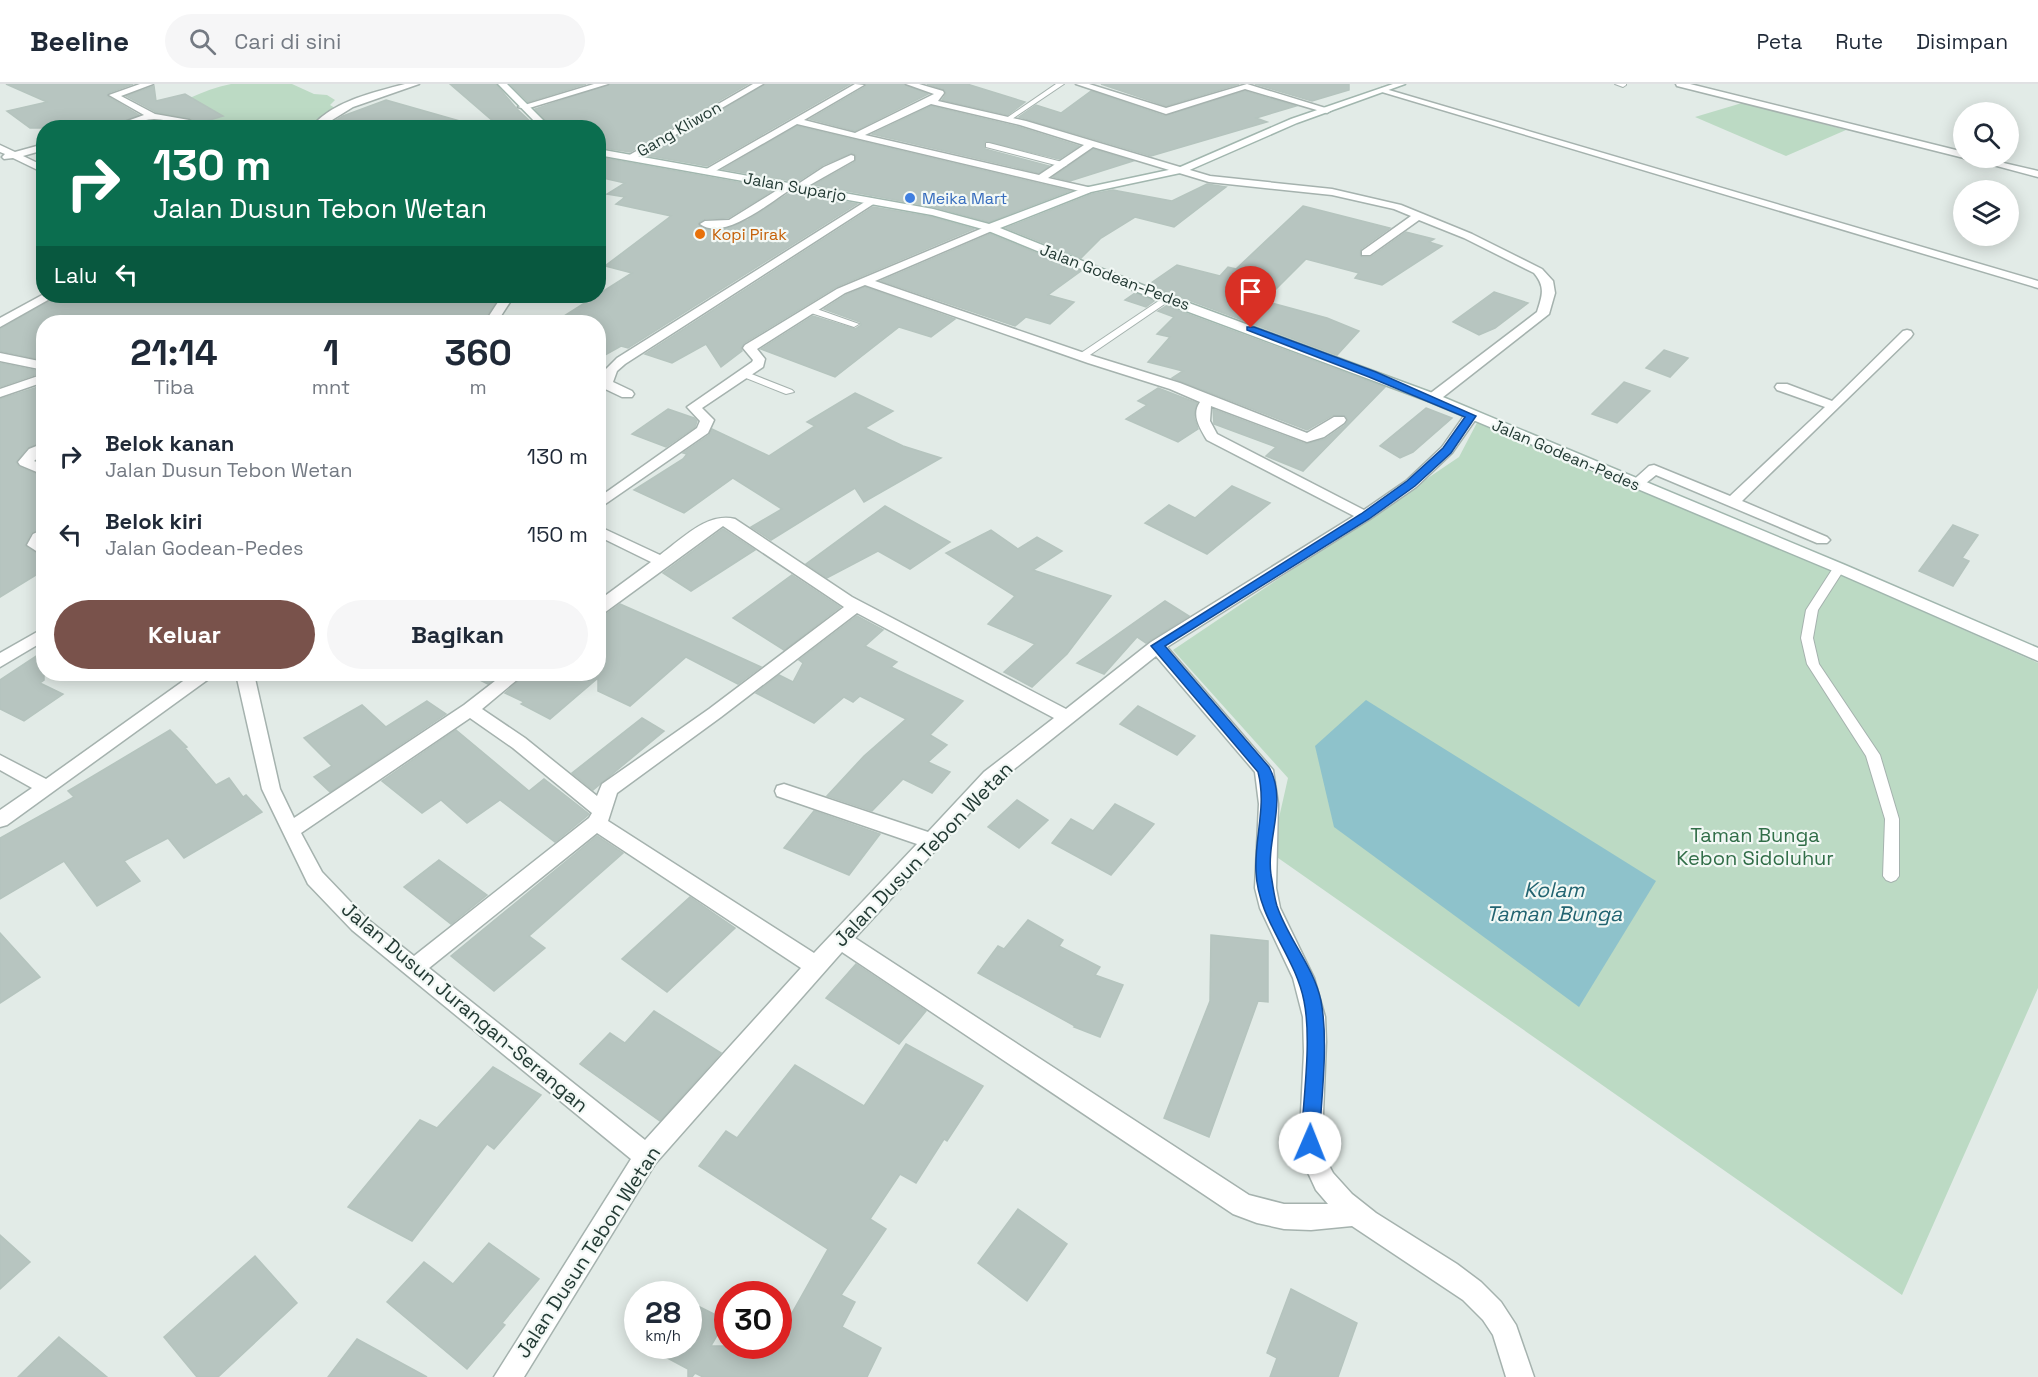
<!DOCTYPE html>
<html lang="id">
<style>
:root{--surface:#fff;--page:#f6f6f7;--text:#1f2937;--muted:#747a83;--line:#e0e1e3;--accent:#79524b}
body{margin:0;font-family:"Space Grotesk",sans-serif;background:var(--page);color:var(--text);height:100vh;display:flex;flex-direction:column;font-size:22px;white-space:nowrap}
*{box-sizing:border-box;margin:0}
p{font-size:20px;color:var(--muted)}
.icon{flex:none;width:33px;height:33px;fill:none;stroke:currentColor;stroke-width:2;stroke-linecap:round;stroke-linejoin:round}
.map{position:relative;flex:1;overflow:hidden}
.panel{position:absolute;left:36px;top:231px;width:570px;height:366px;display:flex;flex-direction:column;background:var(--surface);border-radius:24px;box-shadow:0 3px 15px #0003}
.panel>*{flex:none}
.banner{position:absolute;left:36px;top:36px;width:570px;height:183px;border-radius:24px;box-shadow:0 3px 15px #0003;background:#0b6e4f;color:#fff;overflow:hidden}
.buttons{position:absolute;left:1953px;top:18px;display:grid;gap:12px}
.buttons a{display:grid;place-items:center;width:66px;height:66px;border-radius:50%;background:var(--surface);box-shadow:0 3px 15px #0003;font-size:30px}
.speed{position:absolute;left:624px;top:1197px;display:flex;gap:12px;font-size:30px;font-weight:700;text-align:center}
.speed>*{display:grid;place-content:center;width:78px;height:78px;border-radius:50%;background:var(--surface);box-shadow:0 3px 15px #0003;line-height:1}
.speed small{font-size:15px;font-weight:400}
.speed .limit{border:9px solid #d22;background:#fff;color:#111}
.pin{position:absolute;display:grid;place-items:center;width:51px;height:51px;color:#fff;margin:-62px -26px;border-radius:50% 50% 50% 0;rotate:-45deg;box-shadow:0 0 6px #0007}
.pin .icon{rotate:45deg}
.me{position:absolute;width:66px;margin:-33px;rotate:1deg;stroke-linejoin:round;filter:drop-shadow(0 0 4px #0008)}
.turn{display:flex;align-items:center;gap:21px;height:126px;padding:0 18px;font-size:27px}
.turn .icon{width:78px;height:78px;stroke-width:2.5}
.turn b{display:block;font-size:42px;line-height:51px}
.then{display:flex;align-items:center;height:57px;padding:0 18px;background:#0003;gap:12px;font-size:22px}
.eta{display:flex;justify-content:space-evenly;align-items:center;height:102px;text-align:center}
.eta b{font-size:36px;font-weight:800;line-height:42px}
.button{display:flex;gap:12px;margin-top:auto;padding:12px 18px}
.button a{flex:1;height:69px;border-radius:36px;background:var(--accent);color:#fff;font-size:24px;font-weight:800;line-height:69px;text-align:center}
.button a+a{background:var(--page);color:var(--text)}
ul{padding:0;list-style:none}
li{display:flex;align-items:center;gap:18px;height:78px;padding:0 18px}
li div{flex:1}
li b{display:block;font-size:22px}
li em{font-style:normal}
header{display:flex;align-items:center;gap:36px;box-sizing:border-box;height:84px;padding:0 30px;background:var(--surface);border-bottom:2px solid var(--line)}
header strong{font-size:28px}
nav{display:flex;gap:33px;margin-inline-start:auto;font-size:21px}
.search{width:420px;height:54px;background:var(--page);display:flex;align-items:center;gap:15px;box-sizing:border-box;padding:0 21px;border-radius:33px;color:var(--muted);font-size:22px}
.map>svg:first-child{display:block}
.green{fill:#bcdac4}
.water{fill:#8ec2cb}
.building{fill:#b7c5c0;stroke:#b5c4be;stroke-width:1.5}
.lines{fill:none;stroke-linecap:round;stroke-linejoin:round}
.lane-casing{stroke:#a5b2ae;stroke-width:2}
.street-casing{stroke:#a5b2ae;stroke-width:3}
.secondary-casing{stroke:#a1b6ae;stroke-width:3}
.lane{fill:#fff;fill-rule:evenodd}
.street{fill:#fff;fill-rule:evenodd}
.secondary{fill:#fff;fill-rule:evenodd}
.route{fill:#1a73e8;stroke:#114b97;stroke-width:1.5}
.shop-dot{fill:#3f7fe0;stroke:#f2f8f5;stroke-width:2}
.food-dot{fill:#e8710a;stroke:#f2f8f5;stroke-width:2}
.labels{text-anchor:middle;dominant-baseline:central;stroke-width:4.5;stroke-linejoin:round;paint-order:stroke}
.far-street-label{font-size:16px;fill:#233a34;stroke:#f2f8f5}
.far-shop-label{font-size:16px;fill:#366cbe;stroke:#f2f8f5;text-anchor:start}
.far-food-label{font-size:16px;fill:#c56008;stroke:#f2f8f5;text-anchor:start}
.park-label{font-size:20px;fill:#316e48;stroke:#f2f8f5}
.street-label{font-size:20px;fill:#233a34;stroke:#f2f8f5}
.water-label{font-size:21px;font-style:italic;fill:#226471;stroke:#f2f8f5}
</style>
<header>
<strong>Beeline</strong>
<div class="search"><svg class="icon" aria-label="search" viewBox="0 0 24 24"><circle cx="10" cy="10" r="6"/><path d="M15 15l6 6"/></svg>Cari di sini</div>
<nav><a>Peta</a><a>Rute</a><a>Disimpan</a></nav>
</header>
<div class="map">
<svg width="2038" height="1293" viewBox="0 0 2038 1293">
<rect width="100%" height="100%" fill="#e2ebe7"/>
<g class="green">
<path d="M231,0h61l22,10 13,1 8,5 -5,5 5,3 -3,7 -18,11 2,1h-110l-27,-9h-18l-12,-3c28,-9 53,-26 82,-31z"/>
<path d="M1742,19l104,27 -60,26 -91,-39z"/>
<path d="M1481,331l557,248v325l-136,307 -631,-442 17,-75 -115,-128 286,-193z"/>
</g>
<path class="water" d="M1366,616l290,181 -77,126 -245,-180 -19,-81z"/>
<g class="building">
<path d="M6,0h127l-25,9 -1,3 32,19 -33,13h-76l-23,-17 40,-9z"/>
<path d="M450,0h46l20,24 21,20h-36z"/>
<path d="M510,0h76l-58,18z"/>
<path d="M610,0h138l-118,68 -32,-5v-19h-45l-18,-19z"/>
<path d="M765,0h85l-143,82 -62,-11z"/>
<path d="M866,0h38l24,10 -73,37 -45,-12 55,-32z"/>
<path d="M927,0h40l58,18 -17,13 -66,-15 4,-6 -1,-4z"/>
<path d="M1101,0h138l-73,22z"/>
<path d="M1255,0h94v6l-37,11z"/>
<path d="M154,2l2,15 29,-7 38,22 -23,7 -11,-5 -33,-6 -30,-16z"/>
<path d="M1091,7l74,25 80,-25 51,15 -40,12 11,4 -116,34 -132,-39 17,-12 25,8z"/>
<path d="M386,16l74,21 -1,7h-131l-1,-2 16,-10z"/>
<path d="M931,22l88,21 60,19 -20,13 -75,-18 1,8 64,17 -10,7 -167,-39z"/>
<path d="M154,37l12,2 19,5h-59z"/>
<path d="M797,42l273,65 -81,31 -55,-15 -120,-22 41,-23 1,-7 -4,-2 -29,12 -26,17 -74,-13z"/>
<path d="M1093,65l40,12 -63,20 -17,-4z"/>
<path d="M598,73l177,32 -47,29 -23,1 -7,4 12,7h12l26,-10 43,-28 66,12 -229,144 -7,-2 -23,13v-37h-19l-18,-4 71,-45 -27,-7 66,-50 -55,-12 9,-7 -18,-3 18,-11 -27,-6z"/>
<path d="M1207,100l19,3 -52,40 -39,-10 -34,21 -20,20 -75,-30 86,-34 21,-4 59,11z"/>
<path d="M1303,122l87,22 -29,21 -1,6 2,2h9l35,-25 28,7 -5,3 13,4 -60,39 -27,-7 4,-5 -53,-14 -42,42 63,17 32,13 -22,24 -189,-70 29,-20 43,11 8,-9 8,2z"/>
<path d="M873,123l59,10 42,12 -138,58 -92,56 -3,5 1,3 -21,16 -15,-23 -34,19 -27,-9z"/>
<path d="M990,150l91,37 -33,24 26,7 -24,22 -24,-7 -11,9 -134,-45z"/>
<path d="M865,203l90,32 -24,18 -32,-10 -64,50 -74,-28 52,-33 42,13 6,-4 -1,-3 -36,-13 22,-14z"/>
<path d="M1494,208l34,11 -33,25 -16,7 -26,-13z"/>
<path d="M1135,209l19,8 -8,6 -21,-7z"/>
<path d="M57,212h29l20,4 9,-4h8l23,5 10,-5h9l26,5 10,-5h124l47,6 1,-6h127l-17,26h-439v38l-44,-9v-22z"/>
<path d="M1166,222l219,81 -82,84 -37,-15 10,-9 -62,-23 -1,-15 93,35 19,-5 20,-14 3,-4 -2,-5 -13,-1 -26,15 -135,-52 11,-7 -35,-9 22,-25 -13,-3 17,-17 -16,-6z"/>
<path d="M1664,266l24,8 -18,19 -24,-9z"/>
<path d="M0,279l43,9 -43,15z"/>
<path d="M1624,298l26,9 -33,32 -25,-9z"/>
<path d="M44,301v56l-17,7 -11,14 3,5 25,10v50l-13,6 -6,13 19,12v12l-44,27v-198z"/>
<path d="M1158,304l39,15 -3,14 4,12 -20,13 -52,-23 21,-14 -9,-4z"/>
<path d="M855,309l38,18 -28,17 38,18 38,12 -77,44 -9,-14 -84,52 -20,-13 31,-18 -49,-31 -49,35 -50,-23 49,-31 4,-5 -4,-1 26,-18 3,-6 57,27 46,-30 -8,-4z"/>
<path d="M1426,324l26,10 -39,34 -13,6 -20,-12z"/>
<path d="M668,325l26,9 3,3 -2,6 -29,20 -34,-13z"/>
<path d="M1232,402l38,17 -63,51 -62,-31 24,-18 26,13z"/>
<path d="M885,422l65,36 -40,27 -32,-18 -51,27 -21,-14z"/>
<path d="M1953,441l25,10 -16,23 7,3 -16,25 -34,-15z"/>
<path d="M723,445l32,21 -64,41 -28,-18z"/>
<path d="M991,446l27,19 19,-12 25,14 -29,19 78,26 -44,58 -35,33 -28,-15 31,-28 -47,-20 27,-28 -69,-43z"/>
<path d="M792,491l48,32 -56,43 -51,-32z"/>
<path d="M1165,517l24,15 -43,27 -9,-6 -33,37 -27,-11z"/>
<path d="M620,520l84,37 57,26 -23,17 -52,-27 -56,49 -32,-15v-13l-48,41 -29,-15 3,-2 -19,-9 21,-19h72v-58l7,-1z"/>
<path d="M857,532l26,14 -18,16 32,16 -6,5 72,34 -33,34 17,10 -19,17 22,10 -18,21 -29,-14 -31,32 -45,-15 37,-40 42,-37 -46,-23 -7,6 -9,-5 -30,26 -58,-30 23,-18 14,7 10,-19 -4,-3z"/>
<path d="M44,567v29l-4,3 23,11 -39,27 -24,-12v-29z"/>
<path d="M468,590h33l-13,10z"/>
<path d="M427,617l19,13 -116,78 -16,-15 18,-11 -28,-28 58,-33 24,22z"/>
<path d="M1138,622l57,30 -18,19 -57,-31z"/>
<path d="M642,634l22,13 -71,59 -21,-17z"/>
<path d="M170,646l17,17 -2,1 31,37 13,-7 14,19 3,-2 16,17 -78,46 -16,-20 -44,23 16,20 -43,25 -33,-45 -64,38v-61l74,-41 -6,-6z"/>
<path d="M456,646l73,61 15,-12 45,35 -2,2 -32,26 -55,-42 -33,23 -26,-23 -19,13 -40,-32z"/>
<path d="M1017,716l31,20 -29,28 -31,-21z"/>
<path d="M1115,720l39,20 -43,51 -59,-32 19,-24 22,12z"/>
<path d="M814,727l66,23 -31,41 -65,-27z"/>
<path d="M597,752l26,17 -94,83 16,12 -51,43 -43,-35z"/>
<path d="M439,776l48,35 -36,29 -47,-37z"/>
<path d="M690,813l45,31 -68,64 -45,-33z"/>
<path d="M1028,836l35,20 -4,6 41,21 -5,8 28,10 -23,52 -26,-10 1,-1 -97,-53 20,-27 6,3z"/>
<path d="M0,849l40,44 -40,26z"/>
<path d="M1211,851l57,6v61l-10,-1 -49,136 -45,-19 46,-117z"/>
<path d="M856,880l70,47 -27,33 -73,-46z"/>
<path d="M654,927l67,42 -61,68 -80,-57 30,-31 15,10z"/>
<path d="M906,960l77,42 -36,55 -3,-2 -28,44 -16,-9 -30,45 16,10 -45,66 14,7 -13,25 39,21 -14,29h-164l-8,-4 -3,4h-4v-8l-43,-23h43v-45l38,19 -15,26h67v-8l50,-89 -129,-83 27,-35 11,7 58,-73 69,41z"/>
<path d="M493,983l48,28 -47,54 -7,-5 -75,97 -64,-34 72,-87 17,8z"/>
<path d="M1018,1125l49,35 -40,57 -49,-38z"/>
<path d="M0,1151l30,27 -30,27z"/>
<path d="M489,1159l50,36 -37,44 3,2 -38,44 -80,-67 37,-40 29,22z"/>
<path d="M255,1172l42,47 -79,74h-21l-33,-40z"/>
<path d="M1291,1205l66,34 -19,54h-68l7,-19 -10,-5z"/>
<path d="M59,1253l48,40h-89z"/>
<path d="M357,1255l70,38h-99z"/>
</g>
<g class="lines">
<g class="lane-casing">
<g id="lane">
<path d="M1056,0h8l-55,37h-4v-2z"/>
<path d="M1615,0h11v1l-3,2z"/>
<path d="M989,59l77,20 1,2 -4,2 -77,-20v-4z"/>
<path d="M1166,212l4,3 -1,2 -85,58h-6v-4z"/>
<path d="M808,224h6l45,16 -5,3 -46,-15z"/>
<path d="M744,287l48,19 2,2 -8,2 -45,-18v-4z"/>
<path d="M1839,480l6,4 -27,42 -5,28 6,26 61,91 19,64v57l-3,4 -5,2 -5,-2 -3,-4 2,-57 -19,-63 -59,-92 -6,-26 5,-28 29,-45z"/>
</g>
</g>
<g class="street-casing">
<g id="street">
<path d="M140,0h13l-32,12 34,18 34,6 15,8c-17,0 -33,-9 -50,-9 -14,0 -29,9 -46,9l36,-13 -35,-20z"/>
<path d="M405,0h14l-66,23 -29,18 2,3h-11l-2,-3c22,-24 61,-33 92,-41z"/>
<path d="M594,0h14l-82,25 -8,-2z"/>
<path d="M753,0h10l-129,75 -8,-2z"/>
<path d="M855,0l9,1 -60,35 51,13 79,-39 -28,-10h13l24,7 1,2 -6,8 88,20 184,55 122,13 69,16 71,29 70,35 11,12 2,12 -6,21 -111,87h-10l-2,-3 2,-3 109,-83c5,-16 9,-25 -3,-39l-70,-35 -45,-18 -49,35h-8v-4l49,-35 -17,-7 -62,-14 -123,-13 -116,-35 -45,31 44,10 1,2 -5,3 -291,-69 -85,49 -9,-2zM931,20l89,21 64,20 -45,30 -174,-40z"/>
<path d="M1076,0h13l77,24 81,-24 85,26 -5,3 -82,-24 -79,25z"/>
<path d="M1676,0h14l274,68v6h2h-2l-287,-72z"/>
<path d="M1382,4l656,193v7l-656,-196z"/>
<path d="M44,60v6l-21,6 21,10v7l-31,-15 -9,1 -2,-2 3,-3 -5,-2v-7l15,7z"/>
<path d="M851,71l3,1v4l-53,30 -9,-2 32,-21z"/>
<path d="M1967,74h15l56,13v6z"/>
<path d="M787,100l5,3 -1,2c-20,13 -68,53 -91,35l5,-3 24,-1z"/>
<path d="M871,114l5,3 -1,2 -250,161 -8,7 -4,11 19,9 2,3 -2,3h-10l-21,-10 -2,-3 6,-14 12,-12z"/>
<path d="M990,141l4,1v4l-119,51 221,76 84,26 127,50 27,-16h10l2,3 -2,3 -20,14 -17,5 -96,-36 -1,15 7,13 147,76 42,-29 36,-34 24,-34h10l2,3 -26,37 -36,34 -46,32 -203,128 106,123 5,34 -2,84 4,20 34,70 11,39 1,25 -4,95 1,17 10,19 19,21 24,19 81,51 24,18 20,20 15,23 18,52h-28l-13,-42 -10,-15 -20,-20 -111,-74 -41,4 -27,-1 -27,-6 -24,-9 -391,-262 -187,212 -131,213h-30l137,-218 -279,-229 -44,-46 -46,-95 -26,-115h18l26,115 14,29 170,-113 40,-31h20l-42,35 43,29 72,58 5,-12 107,-75 135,-102 -121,-81 -119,87 -6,1v-13l53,-39 -53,-26v-10l62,29c22,-16 47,-43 75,-36l117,78 214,112 85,-67 203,-126 -147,-76c-7,-12 -16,-25 -7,-38l-30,-13 -82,-26 -223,-78 -20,8 -88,56 8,10 -2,8 -61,41 12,12 -6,13 -110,76v-11l99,-70 3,-7 -13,-14 65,-45 1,-2 -10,-12 2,-3 92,-56zM857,529l197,105 -70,54 -56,60 -144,-48 -7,2 -2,5 2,5 140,48 -103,109 -206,-132 9,-28 104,-76zM1156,572l99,116 4,32 -4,84 5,20 33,70 10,39 1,35 -5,101 17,37 12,14h-44l-35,-9 -394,-257 143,-156zM470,634l43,30 79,65 -3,5 -175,138 -48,-38 -44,-46 -21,-39zM597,749l204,135 -156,172 -216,-172z"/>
<path d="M44,210l11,2 -55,31v-9z"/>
<path d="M502,212h12l-17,26h-12z"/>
<path d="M1907,246l4,1 2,3 -2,3 -169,164 85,36 3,3 -3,3h-10l-161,-68 -15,12 -5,1 -7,-4 20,-18 5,-1 76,31 95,-89 -48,-17 -2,-3 2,-3h10l45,17 71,-70z"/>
<path d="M0,269l44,9v8l-44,-9z"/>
<path d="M44,290v8l-44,15v-8z"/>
<path d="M44,359v10l-10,8 10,4v10l-24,-10 -2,-3 11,-13z"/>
<path d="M44,445v27l-17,-11 6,-11z"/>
<path d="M44,544v13l-44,26v-14z"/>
<path d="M193,590h20l-3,4 -203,147 -7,2v-17l32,-22 -32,-18v-15l46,24z"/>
</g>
</g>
<g class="secondary-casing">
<g id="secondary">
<path d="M498,0h9l44,44h-10z"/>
<path d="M1393,0h12l-108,39 -112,49 -94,20 -91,36 170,68 268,99 407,170 193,83v13l-205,-90 -405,-170 -266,-99 -176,-72 -54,-15 -334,-60v-6l335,60 56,15 95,-36 94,-20 113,-49z"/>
</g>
</g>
<use href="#lane" class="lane"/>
<use href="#street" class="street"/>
<use href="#secondary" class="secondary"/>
</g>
<path class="route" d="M1247,243h7l122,45 100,44 -25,37 -36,33 -46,33 -204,127 104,121c19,34 -3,72 2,108 2,10 3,21 6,31 11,33 37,61 44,95 8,42 0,99 -2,142l-2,6 -7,3 -6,-3 -3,-6c2,-43 11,-102 3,-142 -9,-46 -46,-81 -48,-129 -2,-34 11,-65 2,-100l-107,-126 210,-132 46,-33 36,-33 22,-31 -96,-40 -122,-47z"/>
<circle class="shop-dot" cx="910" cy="114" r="6"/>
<circle class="food-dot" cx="700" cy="150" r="6"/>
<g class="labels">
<g class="far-street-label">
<text transform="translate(679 45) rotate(-30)">Gang Kliwon</text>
<text transform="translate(795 103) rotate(10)">Jalan Suparjo</text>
<text transform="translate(1115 193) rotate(21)">Jalan Godean-Pedes</text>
<text transform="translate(1566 371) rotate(23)">Jalan Godean-Pedes</text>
</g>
<g class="far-shop-label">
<text x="922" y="114">Meika Mart</text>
</g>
<g class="far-food-label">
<text x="712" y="150">Kopi Pirak</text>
</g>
<g class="park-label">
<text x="1755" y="751">Taman Bunga<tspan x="1755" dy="23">Kebon Sidoluhur</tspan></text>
</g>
<g class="street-label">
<text transform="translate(923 770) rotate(-46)">Jalan Dusun Tebon Wetan</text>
<text transform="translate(465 923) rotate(40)">Jalan Dusun Jurangan-Serangan</text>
<text transform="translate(588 1168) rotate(-57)">Jalan Dusun Tebon Wetan</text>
</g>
<g class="water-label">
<text x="1554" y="805">Kolam<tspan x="1554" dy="24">Taman Bunga</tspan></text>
</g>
</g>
</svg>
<div class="buttons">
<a><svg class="icon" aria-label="search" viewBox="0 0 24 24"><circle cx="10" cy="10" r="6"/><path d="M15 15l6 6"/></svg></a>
<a><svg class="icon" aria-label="layers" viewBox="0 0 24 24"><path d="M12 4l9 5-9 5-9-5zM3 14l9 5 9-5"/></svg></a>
</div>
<div class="speed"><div>28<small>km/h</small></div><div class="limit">30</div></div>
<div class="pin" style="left:1251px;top:244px;background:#d93025"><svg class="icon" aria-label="arrive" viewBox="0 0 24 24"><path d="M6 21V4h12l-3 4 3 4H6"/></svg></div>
<svg class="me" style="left:1310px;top:1059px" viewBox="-20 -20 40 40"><circle r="19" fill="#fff"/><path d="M0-13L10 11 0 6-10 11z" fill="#1a73e8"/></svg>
<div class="banner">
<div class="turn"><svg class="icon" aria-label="right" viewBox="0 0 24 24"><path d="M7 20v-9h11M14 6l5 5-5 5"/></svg><div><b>130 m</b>Jalan Dusun Tebon Wetan</div></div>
<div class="then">Lalu<svg class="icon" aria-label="left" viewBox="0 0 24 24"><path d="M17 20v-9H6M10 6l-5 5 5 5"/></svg></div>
</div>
<section class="panel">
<div class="eta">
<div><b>21:14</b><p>Tiba</p></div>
<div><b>1</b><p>mnt</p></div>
<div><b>360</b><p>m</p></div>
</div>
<ul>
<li><svg class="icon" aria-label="right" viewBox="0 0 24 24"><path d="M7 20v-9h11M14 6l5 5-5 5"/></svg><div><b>Belok kanan</b><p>Jalan Dusun Tebon Wetan</p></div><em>130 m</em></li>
<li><svg class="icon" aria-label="left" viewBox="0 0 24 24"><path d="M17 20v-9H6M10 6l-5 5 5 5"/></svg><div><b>Belok kiri</b><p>Jalan Godean-Pedes</p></div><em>150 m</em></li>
</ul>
<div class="button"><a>Keluar</a><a>Bagikan</a></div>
</section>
</div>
